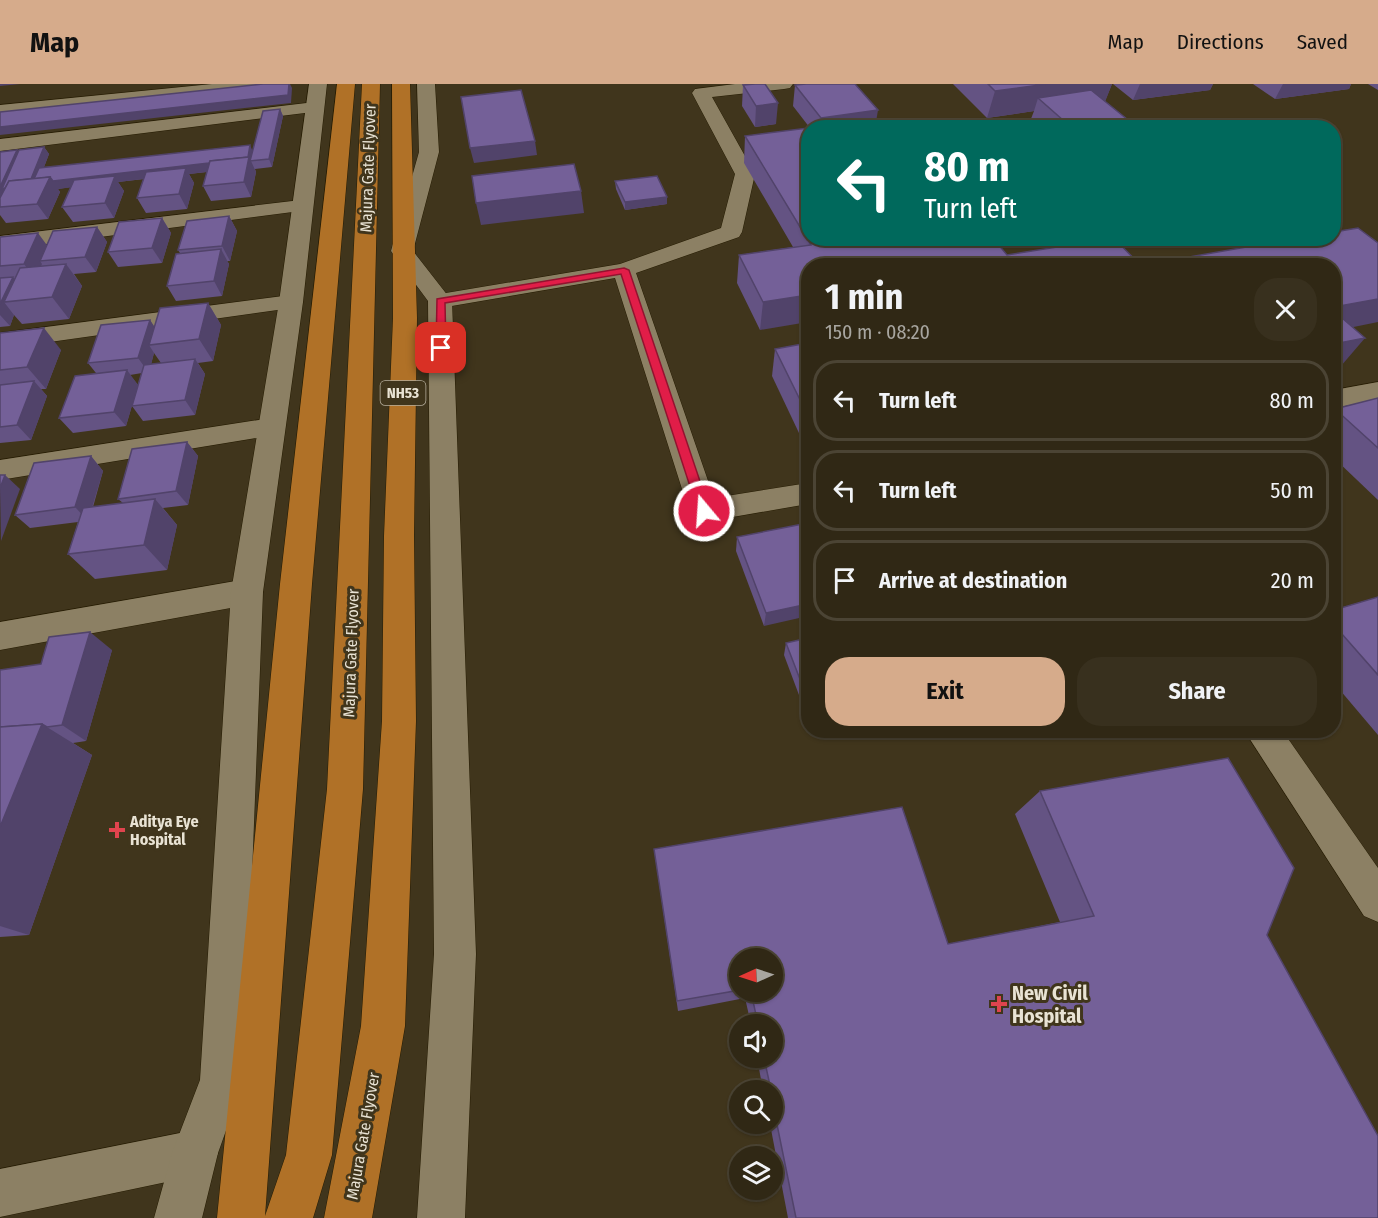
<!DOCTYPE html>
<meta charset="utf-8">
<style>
:root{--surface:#302815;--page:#38301e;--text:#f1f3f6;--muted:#a8a6a0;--line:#4b4434;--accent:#d6ab8b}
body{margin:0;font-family:"Fira Sans Condensed",sans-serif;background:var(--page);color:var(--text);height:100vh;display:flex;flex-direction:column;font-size:22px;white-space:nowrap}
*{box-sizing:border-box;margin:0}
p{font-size:20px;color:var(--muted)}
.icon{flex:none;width:33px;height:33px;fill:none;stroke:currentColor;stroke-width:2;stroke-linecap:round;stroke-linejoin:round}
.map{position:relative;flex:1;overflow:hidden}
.sheet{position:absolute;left:801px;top:174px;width:540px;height:480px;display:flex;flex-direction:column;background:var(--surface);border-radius:24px;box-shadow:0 2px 4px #0004,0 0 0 2px var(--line)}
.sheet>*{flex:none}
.guide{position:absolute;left:801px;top:36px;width:540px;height:126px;border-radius:24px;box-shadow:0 2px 4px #0004,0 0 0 2px var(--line);background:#00695c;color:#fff;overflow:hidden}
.needle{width:39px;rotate:267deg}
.tools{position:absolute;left:729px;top:864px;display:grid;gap:12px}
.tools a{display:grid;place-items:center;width:54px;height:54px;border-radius:50%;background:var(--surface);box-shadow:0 2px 4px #0004,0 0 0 2px var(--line);font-size:30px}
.pin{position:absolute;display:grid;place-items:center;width:51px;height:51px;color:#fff;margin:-26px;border-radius:12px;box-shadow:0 3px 9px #0006}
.me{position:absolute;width:66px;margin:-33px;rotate:342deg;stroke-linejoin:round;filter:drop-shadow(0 0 4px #0008)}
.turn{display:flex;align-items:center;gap:21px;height:126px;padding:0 24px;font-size:27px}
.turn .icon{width:78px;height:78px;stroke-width:2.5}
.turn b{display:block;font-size:42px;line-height:51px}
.round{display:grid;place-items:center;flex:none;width:63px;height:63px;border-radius:24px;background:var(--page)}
.summary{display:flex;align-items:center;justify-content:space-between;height:102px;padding:0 24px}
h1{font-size:36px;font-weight:700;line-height:45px}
.action{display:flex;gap:12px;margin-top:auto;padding:12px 24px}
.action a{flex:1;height:69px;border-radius:24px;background:var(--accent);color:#111;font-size:24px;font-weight:700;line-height:69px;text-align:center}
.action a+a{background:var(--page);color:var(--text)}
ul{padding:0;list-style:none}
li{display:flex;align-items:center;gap:18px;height:81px;margin:0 12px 9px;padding:0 12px;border:3px solid var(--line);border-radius:24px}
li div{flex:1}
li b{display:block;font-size:22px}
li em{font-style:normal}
header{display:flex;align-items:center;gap:36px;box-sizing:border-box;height:84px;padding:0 30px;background:var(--accent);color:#111}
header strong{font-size:28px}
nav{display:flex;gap:33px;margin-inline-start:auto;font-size:21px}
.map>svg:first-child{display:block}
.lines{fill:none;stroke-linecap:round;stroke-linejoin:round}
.street-casing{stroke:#261c03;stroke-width:1}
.secondary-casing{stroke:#261c03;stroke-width:1}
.highway-casing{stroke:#261c03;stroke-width:1}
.street{fill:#8c8064;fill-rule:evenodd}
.secondary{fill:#8c8064;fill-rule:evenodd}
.highway{fill:#b07127;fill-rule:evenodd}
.wall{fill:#645383;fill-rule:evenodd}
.shaded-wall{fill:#51436a}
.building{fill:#746098;stroke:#51436a;stroke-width:1.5}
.route{fill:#e11d48;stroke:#92132f;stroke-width:1.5}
.health-dot{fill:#e0444e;stroke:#40351c;stroke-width:2}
.labels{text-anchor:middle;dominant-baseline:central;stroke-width:6;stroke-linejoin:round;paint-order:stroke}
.shield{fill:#40351c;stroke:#b6af9d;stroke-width:1.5}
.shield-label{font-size:15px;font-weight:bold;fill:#e9e3d4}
.street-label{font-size:16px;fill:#e9e3d4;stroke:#40351c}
.poi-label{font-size:16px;font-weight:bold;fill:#e9e3d4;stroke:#40351c;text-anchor:start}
.near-poi-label{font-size:20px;font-weight:bold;fill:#e9e3d4;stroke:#40351c;text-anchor:start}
</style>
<header>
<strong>Map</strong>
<nav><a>Map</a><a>Directions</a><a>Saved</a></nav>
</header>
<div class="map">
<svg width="1378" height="1134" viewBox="0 0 1378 1134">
<rect width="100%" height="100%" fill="#40351c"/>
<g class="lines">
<g class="street-casing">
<g id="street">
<path d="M212,0h63l-3,4 -6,1 -266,26v-10z"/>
<path d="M735,0h58l-3,4 -6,1 -72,8 43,77 -13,58 -3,5 -103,36 78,225 94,-15v21l-104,18 -10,-3 -5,-8 -74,-233 -175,30 -8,-2 -4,-5 4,-5 8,-2 180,-30 101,-36 14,-54 -43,-81 3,-4z"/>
<path d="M315,18l6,1 3,4 -3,4 -321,40v-12z"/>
<path d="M301,116l7,2 3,4 -3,4 -308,40v-14z"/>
<path d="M291,211l8,2 4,5 -4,5 -299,42v-16z"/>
<path d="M1378,298v18l-44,8v-18z"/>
<path d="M271,334l10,2 3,7 -3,7 -281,46v-20z"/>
<path d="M247,495l11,4 5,9 -5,9 -11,4 -247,45v-28z"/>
<path d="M1244,646h38l96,138v54l-14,-6z"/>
<path d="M195,1046l16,7 7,16 -7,16 -16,7 -195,41v-48z"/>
</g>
</g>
<g class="secondary-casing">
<g id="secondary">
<path d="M309,0h18l-24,218 -40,290 -19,488 -26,73 -16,65h-48l18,-65 28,-73 31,-488 48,-290z"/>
<path d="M417,0h18l4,68 -26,99 39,50 24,653 -11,264h-48l17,-264 -6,-653 -37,-50 28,-99z"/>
</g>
</g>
<g class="highway-casing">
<g id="highway">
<path d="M337,0h18l-43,500 -47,632 21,-61 41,-366 35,-705h18l-17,705 -31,366 -19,63h-96l63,-634z"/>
<path d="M392,0h18l7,234 -3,218 2,185 -11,305 -33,192h-48l37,-192 21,-305 2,-185 9,-218z"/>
</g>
</g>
<use href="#street" class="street"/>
<use href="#secondary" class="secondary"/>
<use href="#highway" class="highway"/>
</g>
<g class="wall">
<path d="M953,0h159l-7,17 28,23 -1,4h-99l-4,-4 5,-13 -47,7z"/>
<path d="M1113,0h100l-3,6 -77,10z"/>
<path d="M1253,0h98l-2,5 -74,10z"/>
<path d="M1368,0h10v6z"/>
<path d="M743,1l33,39 -21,3 -13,-21z"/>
<path d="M795,1l80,43h-65l-17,-22z"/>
<path d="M280,25l3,7 -11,51 -17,2 1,3 -5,25 -40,4 -8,-15 4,-14 -18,2 5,9 -7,26 -41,4 -9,-15 7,-19 -26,3 6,9 -10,27 -41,4 -11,-15 9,-20 -13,2 2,3 -12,27 -42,4 -6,-8v-17l17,-48 1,2 26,-5 5,7 -5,13 209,-15z"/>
<path d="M745,52l63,102 333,28h-333l-48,64 -23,-47 2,-28 54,-8 -49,-84z"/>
<path d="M615,97l52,16v7l-42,6 -9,-21z"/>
<path d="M229,132l8,15 -7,30h-3l2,3 -7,32 -46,5 -9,-15 13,-33 -2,-3z"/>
<path d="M162,134l9,15 -9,30 -44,4 -10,-15z"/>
<path d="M97,143l10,15 -11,30 -22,2 8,12 -13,33 -47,5 -8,-9 -4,11 -10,1v-90l47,8z"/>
<path d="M208,219l13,22 -8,36 -15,2 7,11 -10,41 -52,6 -11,-15 10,-33 -12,2 8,10 -12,41 -53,7 -14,-15 37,-45 -8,-10 62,-43 4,7zM154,269l7,10 -10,1z"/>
<path d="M0,249l61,17 -15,39h-5l6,7 -16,44 -31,3z"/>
<path d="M808,259v109l-36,-76 3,-27z"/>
<path d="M1378,314v102l-44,-42v-48l1,-1z"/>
<path d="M187,358l11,14 -10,49 -25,3 14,17 -10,45 -72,9 -27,-25 10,-32 -48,6 -15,-13 76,-59 12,15 -10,36 30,-4 -5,-4z"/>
<path d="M808,439l-44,103 -28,-75 1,-14z"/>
<path d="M1378,513v138l-44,-52v-73z"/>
<path d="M808,554v81l-24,-64 2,-12z"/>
<path d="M112,566l-26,91 -13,2 19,12 -63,180 -29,2v-267l41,-6z"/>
<path d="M813,646h31l-28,8z"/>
<path d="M1040,707l227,144 111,283h-590l-18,-94h2v-34h-9l-6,-32h15v-34h-21l-6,-26 -67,13 -24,-162 294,95 112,-22 -45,-108zM740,874l32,34h-32z"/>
</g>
<g class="shaded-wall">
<path d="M0,0h20l-20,2z"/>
<path d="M289,0h1l2,4 -1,15 -291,32v-8z"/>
<path d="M1047,0h65l-7,18 -67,-4 -4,13 -47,7 8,-27z"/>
<path d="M1140,0h73l-3,6 -77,10z"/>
<path d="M1283,0h68l-2,5 -74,10z"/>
<path d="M778,19l-2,21 -21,3 1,-21z"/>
<path d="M280,25l3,7 -11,51 -3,-8z"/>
<path d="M878,26l-3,18h-55l1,-10z"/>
<path d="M1133,40l-1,4h-23z"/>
<path d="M535,57l2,14 -63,8 -4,-15z"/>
<path d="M250,61l3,7 -2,9 5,11 -5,25 -7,-15 3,-15 -58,7 5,9 -7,26 -8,-15 6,-20 -67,8 6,9 -10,27 -9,-15 8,-21 -55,7 2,3 -12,27 -11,-15 -37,-7v-10l17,-37 5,8 22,-11 5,7 -11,29 12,-6z"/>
<path d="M581,107l3,22 -103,12 -5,-22z"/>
<path d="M667,113v7l-42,6v-8z"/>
<path d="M229,132l8,15 -7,30 -8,-15z"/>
<path d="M162,134l9,15 -9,30 -10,-15z"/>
<path d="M97,143l10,15 -11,30 -11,-15z"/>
<path d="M38,149l11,15 -9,13 2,3 -7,15 -11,-15z"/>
<path d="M221,165l8,15 -7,32 -8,-15z"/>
<path d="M66,180l16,22 -13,33 -17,-22z"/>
<path d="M13,193l12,15 -21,10 10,13 -4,11 -10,-11v-11z"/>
<path d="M808,211v27l-48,8 3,-28z"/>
<path d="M1378,215v23l-44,9v-24z"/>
<path d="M208,219l13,22 -8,36 -14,-22z"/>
<path d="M150,236l10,15 -11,10 5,8 -5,20 -11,-15z"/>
<path d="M44,244l17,22 -15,39 -19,-22z"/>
<path d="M1365,254l-24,28 -7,1v-23z"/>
<path d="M195,275l10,15 -10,41 -10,-15z"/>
<path d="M127,286l11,15 -12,41 -12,-14z"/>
<path d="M34,297l13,15 -16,44 -14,-15z"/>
<path d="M187,358l11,14 -10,49 -12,-14z"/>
<path d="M91,372l12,15 -15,50 -13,-14z"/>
<path d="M5,391l15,14 -19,52 -1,-53z"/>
<path d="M155,415l22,26 -10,45 -23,-25z"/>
<path d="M808,520v12l-44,10 2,-13z"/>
<path d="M90,548l22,18 -26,91 -24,-16z"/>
<path d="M42,640l50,31 -63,180 -29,-9v-99z"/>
<path d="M818,646h26l-28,8z"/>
</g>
<g class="building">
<path d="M263,0h26l-1,11 -288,32v-15z"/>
<path d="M755,0h10l13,19 -22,3 -13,-21z"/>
<path d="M806,0h49l23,26 -57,8 -26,-33z"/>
<path d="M988,0h59l-52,7z"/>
<path d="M521,6l14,51 -65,7 -9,-51z"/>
<path d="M1091,6l42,34 -24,4h-37l-34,-30z"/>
<path d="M280,25l-11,50 -19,2 13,-50z"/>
<path d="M832,41l2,3h-21z"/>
<path d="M808,44v110h185l14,17 107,-17 27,28h-333v29l-45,7 -24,-47 72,-10 -66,-109z"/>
<path d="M250,61l-2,12 -38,4 -1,2 -156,18 -3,-4 -16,2 5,-11z"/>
<path d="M44,63l-13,32 -22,2 -4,7 -3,1 17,-39z"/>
<path d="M17,66l-17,37v-35z"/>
<path d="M249,73l-5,25 -41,4 7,-25z"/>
<path d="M574,80l7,27 -105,12 -4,-27z"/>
<path d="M186,84l-7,26 -42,4 9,-26z"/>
<path d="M115,92l-10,27 -43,4 12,-27z"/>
<path d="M657,92l10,21 -42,5 -10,-21z"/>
<path d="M50,93l-13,27 -37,3v-9l9,-17z"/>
<path d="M229,132l-7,30 -44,4 9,-29z"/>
<path d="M162,134l-10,30 -44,4 11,-30z"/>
<path d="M97,143l-12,30 -45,4 13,-30z"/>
<path d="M1358,144l20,15v56l-44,8v-41h-169l-4,-4 136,-24h37v-6z"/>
<path d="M38,149l-14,31 -24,2v-29z"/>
<path d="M221,165l-7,32 -47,5 9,-32z"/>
<path d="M66,180l-14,33 -48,5 16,-34z"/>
<path d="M13,193l-13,27v-26z"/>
<path d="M208,219l-9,36 -50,6 11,-37z"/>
<path d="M1334,227l31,27 -31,6z"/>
<path d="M150,236l-12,38 -50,5 13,-38z"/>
<path d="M44,244l-17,39 -27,3v-37z"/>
<path d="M808,259v73l-33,-67z"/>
<path d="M195,275l-10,41 -53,6 12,-41z"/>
<path d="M127,286l-13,42 -55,6 16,-42z"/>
<path d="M34,297l-17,44 -17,2v-42z"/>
<path d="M1378,314v50l-43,-39z"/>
<path d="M187,358l-11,49 -58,8 14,-50z"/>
<path d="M91,372l-16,51 -60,8 19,-52z"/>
<path d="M0,391h5l-5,13z"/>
<path d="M155,415l-11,46 -76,9 15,-46z"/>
<path d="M808,439v81l-42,9 -29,-76z"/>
<path d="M1378,513v78l-44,-50v-15z"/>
<path d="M90,548l-28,93 -15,2 -5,-3 -42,3v-57l41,-6 8,-27z"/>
<path d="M808,554v62l-22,-57z"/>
<path d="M42,640l-42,103v-100z"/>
<path d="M1228,674l66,110 -27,67 111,201v82h-582l-24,-118v-10h-1l-7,-32h8v-34h-14l-7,-32h21v-34h-32v32l-63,11 -23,-152 248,-42 46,137 146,-28 -54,-125z"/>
</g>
<path class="route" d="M624,184l5,2 81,241 -2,4 -4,1 -6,-5 -77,-237 -176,29 1,45 -5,3 -5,-3 1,-49z"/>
<g class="health-dot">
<path d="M114 737h6v6h6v6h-6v6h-6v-6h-6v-6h6z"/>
<path d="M996 911h6v6h6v6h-6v6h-6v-6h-6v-6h6z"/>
</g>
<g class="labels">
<rect class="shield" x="380.5" y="297" width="45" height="24" rx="4.5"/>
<g class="shield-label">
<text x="403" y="309">NH53</text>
</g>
<g class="street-label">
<text transform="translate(368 84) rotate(-88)">Majura Gate Flyover</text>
<text transform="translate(351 569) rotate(-88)">Majura Gate Flyover</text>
<text transform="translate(363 1052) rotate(-80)">Majura Gate Flyover</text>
</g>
<g class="poi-label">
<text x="130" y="737">Aditya Eye<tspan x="130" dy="18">Hospital</tspan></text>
</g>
<g class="near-poi-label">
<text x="1012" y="909">New Civil<tspan x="1012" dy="23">Hospital</tspan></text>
</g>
</g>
</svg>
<div class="tools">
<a><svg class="needle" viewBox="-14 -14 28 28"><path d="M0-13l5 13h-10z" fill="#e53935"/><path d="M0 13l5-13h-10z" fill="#a8a6a0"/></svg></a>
<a><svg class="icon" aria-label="sound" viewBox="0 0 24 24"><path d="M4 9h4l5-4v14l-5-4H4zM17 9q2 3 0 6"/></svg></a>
<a><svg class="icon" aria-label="search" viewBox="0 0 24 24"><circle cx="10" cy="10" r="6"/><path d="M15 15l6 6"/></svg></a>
<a><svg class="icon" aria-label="layers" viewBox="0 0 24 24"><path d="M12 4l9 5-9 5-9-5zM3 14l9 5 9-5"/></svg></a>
</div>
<div class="pin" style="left:441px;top:264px;background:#d93025"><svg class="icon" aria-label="arrive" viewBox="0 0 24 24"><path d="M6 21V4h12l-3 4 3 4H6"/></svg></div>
<svg class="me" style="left:704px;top:427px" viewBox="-20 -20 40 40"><circle r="17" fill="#e11d48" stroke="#fff" stroke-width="3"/><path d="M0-11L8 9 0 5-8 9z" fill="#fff"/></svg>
<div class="guide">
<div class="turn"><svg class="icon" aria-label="left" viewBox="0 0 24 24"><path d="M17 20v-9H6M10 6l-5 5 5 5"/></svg><div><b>80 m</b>Turn left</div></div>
</div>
<section class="sheet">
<div class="summary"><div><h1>1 min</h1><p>150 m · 08:20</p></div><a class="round"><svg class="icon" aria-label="close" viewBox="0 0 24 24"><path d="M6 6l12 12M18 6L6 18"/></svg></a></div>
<ul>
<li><svg class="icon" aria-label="left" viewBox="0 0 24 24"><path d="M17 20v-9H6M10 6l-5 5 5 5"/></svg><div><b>Turn left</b></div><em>80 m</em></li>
<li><svg class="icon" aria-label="left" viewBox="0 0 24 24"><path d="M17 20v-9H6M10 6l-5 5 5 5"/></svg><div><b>Turn left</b></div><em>50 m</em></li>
<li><svg class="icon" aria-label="arrive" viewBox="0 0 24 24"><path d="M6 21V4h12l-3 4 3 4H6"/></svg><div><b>Arrive at destination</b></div><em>20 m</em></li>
</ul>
<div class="action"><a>Exit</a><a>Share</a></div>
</section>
</div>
